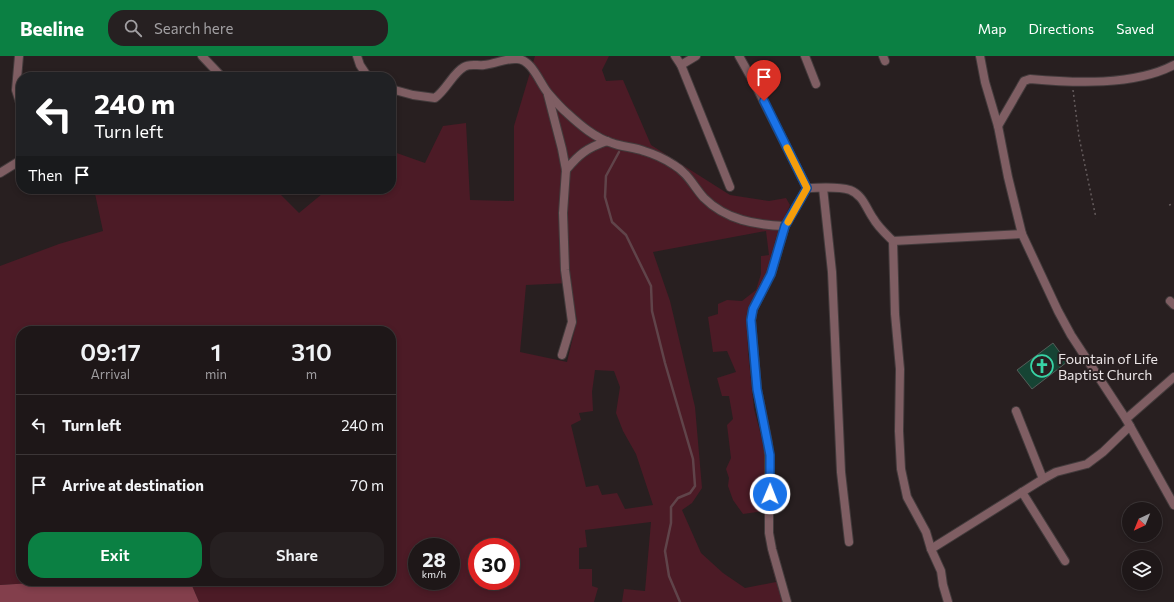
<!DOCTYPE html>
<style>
:root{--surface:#1e1718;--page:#262021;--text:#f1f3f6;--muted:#a19fa2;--line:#3c3637;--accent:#0b8043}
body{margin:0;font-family:Commissioner,sans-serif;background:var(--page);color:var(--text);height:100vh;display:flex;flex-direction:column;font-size:15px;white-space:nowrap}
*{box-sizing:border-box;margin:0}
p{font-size:13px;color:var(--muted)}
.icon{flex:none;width:22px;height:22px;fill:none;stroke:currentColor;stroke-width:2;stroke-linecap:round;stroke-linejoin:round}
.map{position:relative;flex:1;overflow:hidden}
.sheet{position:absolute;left:16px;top:270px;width:380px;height:260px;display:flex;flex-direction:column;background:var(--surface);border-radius:16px;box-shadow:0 2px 6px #0003,0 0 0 1px var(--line)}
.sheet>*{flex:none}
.top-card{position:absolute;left:16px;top:16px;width:380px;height:122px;border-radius:16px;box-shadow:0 2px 6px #0003,0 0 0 1px var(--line);background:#202124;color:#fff;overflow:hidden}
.needle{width:26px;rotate:223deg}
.fabs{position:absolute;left:1122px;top:446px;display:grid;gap:8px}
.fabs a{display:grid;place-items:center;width:40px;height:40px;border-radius:50%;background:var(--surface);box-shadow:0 2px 6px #0003,0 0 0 1px var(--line);font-size:20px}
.speed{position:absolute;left:408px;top:482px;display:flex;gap:8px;font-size:20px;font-weight:700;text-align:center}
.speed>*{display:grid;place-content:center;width:52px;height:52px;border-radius:50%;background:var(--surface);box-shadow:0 2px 6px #0003,0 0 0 1px var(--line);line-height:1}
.speed small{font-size:10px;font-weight:400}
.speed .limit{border:6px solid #d22;background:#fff;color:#111}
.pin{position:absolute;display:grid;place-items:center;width:34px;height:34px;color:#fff;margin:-41px -17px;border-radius:50% 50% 50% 0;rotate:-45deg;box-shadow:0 0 4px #0007}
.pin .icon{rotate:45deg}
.me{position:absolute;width:44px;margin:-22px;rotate:1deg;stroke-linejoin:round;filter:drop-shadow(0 0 3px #0008)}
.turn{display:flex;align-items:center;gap:14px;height:84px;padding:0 12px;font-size:18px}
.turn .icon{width:52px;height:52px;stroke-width:2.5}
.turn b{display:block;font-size:28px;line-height:34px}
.then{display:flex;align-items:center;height:38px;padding:0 12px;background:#0003;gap:8px;font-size:15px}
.eta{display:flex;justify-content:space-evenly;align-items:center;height:68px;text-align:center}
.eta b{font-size:24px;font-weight:600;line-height:28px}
.button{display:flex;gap:8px;margin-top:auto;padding:8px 12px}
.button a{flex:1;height:46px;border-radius:16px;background:var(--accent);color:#fff;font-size:16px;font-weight:600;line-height:46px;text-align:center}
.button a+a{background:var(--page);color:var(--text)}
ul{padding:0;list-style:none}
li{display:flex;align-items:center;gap:12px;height:60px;padding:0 12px;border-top:1px solid var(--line)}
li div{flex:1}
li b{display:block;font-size:15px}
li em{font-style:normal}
header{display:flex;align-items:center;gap:24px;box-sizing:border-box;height:56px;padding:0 20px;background:var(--accent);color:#fff}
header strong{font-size:19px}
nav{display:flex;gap:22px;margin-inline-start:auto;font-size:14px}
.search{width:280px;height:36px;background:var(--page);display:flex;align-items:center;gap:10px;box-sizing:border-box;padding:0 14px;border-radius:16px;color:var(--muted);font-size:15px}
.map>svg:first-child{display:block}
.green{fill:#4c1b26;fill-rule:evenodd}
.forest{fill:#833f4c}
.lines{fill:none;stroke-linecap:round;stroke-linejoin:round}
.stream{stroke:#60444a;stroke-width:2.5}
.building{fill:#164434;stroke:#535d59}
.street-casing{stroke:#433b3c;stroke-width:10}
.path{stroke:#655c5d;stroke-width:1.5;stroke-dasharray:2 3;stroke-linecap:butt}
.street{stroke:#7f5e63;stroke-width:8}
.route-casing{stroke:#114b97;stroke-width:10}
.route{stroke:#1a73e8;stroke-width:7}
.slow{stroke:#f59e0b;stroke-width:7}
.labels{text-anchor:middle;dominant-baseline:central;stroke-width:4;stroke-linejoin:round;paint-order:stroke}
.poi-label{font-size:14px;fill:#eae4e5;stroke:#281f20;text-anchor:start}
</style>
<header>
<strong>Beeline</strong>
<div class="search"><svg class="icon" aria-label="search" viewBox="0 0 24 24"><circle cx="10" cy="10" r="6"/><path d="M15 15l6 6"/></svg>Search here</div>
<nav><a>Map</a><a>Directions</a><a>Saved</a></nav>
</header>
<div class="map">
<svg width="1174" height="546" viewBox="0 0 1174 546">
<rect width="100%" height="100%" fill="#281f20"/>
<path class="green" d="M535,0h74l-7,14 4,11 17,-1 28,65 79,50 39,6 17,-3 4,7 -14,33 -9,36 -14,27 -6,17 1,34 6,57 12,45 1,50 17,98h-162l2,-13 21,2 6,-69 -66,8 2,17 -8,1v21h13v17l6,2 -4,14h-395l-9,-21h201v-250h-370v250h43l-64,4v-319l59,-22 44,-13 -9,-42h181l24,24 29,-24h63v-38l34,12 18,-37 23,-3 4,77 44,1v-75zM766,175l3,24 -8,1v18l-5,16 -14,11 -15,-1 -9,4v10l-10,3 5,35 14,-1 9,21 -19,6 5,18h7l4,23 -6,6 4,33 -5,11 3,9 -1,8 5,14 10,14 21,-3 4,42 8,29 -31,6 -22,-15 -22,-20 -19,-43 10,-7 10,-15 -7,-81 -25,-106 -17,-49zM570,227l7,37 -10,42 -47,-10 6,-67zM595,314l19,1 6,16 -4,26 7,18 13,23 17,51 -28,4 -8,-16 -15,2 -4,-10 -12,2 -15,-62 10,-5 -2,-7 14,-2 -1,-19zM417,491h34v34h-34zM477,491h34v34h-34z"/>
<path class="forest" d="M64,525h126l9,21h-199v-17z"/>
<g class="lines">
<path class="stream" d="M619,96l-13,24 -1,21 7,25 14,13 25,51 1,25 13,52 28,96 2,27 -5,7 -12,5 -7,9v16l-6,28 4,25 11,26"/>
</g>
<path class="building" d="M1053,287l14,19 -35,27 -15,-19z"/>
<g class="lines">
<g class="street-casing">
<g id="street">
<path d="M19,0l-3,34 5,16"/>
<path d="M202,0l20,21"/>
<path d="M357,0l3,9 8,12"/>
<path d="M675,0l6,9 49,122"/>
<path d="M739,0l18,32 50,100"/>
<path d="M805,0l11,28"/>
<path d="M883,0l2,5"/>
<path d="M980,0l5,26 13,44 10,51 14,57 36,77 13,24 55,84 48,86"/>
<path d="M681,9l15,-9"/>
<path d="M391,33l22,6 22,3c12,-9 18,-25 29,-31 6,-4 14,-1 20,-2 11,-1 22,-7 33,-6 15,0 23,25 31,34 6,7 12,14 19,20 13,12 28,25 45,30 10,4 22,4 32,8 10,3 21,8 30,14 14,8 20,22 30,33 22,22 52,27 81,28"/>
<path d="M548,39l14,54 4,21 -3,43 2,57 7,52 -10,33"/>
<path d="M998,70l26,-45 6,-2c44,4 104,7 144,-14"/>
<path d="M566,114c13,-16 21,-22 41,-29"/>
<path d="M0,117l21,-13"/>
<path d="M823,132l9,84 9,200 8,70"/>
<path d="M893,185l2,73 5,55 -1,62 2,38 6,28 19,35 5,17 10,22 2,14 5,17"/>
<path d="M1170,245l4,4"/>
<path d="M1016,355l27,68"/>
<path d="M1126,363l48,-42"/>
<path d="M1022,436l43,69"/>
<path d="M931,493l112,-70 13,-7 31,-8 16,-12 27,-26"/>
<path d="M787,546l-15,-53 -3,-16v-78l-1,-12 -11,-54 -6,-69 2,-11 18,-35 14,-48 22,-38c13,0 30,-2 43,2 13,5 16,18 23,28 5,9 13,16 20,23l129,-7"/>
</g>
</g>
<g class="path">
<path d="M1073,34l6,47 17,81"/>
<path d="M1169,149l5,-1"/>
</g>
<use href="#street" class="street"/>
</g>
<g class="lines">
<g class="route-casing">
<path id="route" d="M764,45l43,87 -22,38 -14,48 -18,35 -2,11 6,69 13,66v39"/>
</g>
<use href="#route" class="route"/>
<path class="slow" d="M787,92l20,40 -19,34"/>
</g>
<defs>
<g id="church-ring" transform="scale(1.15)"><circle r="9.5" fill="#281f20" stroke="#38d4a6" stroke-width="1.5"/><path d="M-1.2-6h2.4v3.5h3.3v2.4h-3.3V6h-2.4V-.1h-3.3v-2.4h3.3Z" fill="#38d4a6"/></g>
</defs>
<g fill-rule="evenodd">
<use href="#church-ring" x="1042" y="310"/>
</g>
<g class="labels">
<g class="poi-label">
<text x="1058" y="302">Fountain of Life<tspan x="1058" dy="16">Baptist Church</tspan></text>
</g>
</g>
</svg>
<div class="fabs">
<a><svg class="needle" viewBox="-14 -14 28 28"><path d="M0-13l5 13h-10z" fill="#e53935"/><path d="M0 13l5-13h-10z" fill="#a19fa2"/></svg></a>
<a><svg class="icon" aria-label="layers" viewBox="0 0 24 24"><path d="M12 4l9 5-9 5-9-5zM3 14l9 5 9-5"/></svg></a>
</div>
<div class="speed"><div>28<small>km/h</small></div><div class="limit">30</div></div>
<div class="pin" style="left:764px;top:45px;background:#d93025"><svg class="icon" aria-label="arrive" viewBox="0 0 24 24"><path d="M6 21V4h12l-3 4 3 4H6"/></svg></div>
<svg class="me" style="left:770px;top:438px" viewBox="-20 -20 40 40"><circle r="17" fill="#1a73e8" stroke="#fff" stroke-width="3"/><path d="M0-11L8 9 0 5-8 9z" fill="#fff"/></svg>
<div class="top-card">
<div class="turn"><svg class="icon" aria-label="left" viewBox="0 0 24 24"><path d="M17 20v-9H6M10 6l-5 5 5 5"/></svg><div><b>240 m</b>Turn left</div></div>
<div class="then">Then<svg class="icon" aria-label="arrive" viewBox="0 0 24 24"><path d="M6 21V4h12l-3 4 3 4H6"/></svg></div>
</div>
<section class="sheet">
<div class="eta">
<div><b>09:17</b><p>Arrival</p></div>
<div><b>1</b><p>min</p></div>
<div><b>310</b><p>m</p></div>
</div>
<ul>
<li><svg class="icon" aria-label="left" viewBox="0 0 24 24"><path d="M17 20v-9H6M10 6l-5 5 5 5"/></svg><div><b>Turn left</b></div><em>240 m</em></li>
<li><svg class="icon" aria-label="arrive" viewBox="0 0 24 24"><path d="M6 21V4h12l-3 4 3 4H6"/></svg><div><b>Arrive at destination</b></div><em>70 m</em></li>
</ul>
<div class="button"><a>Exit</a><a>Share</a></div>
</section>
</div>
